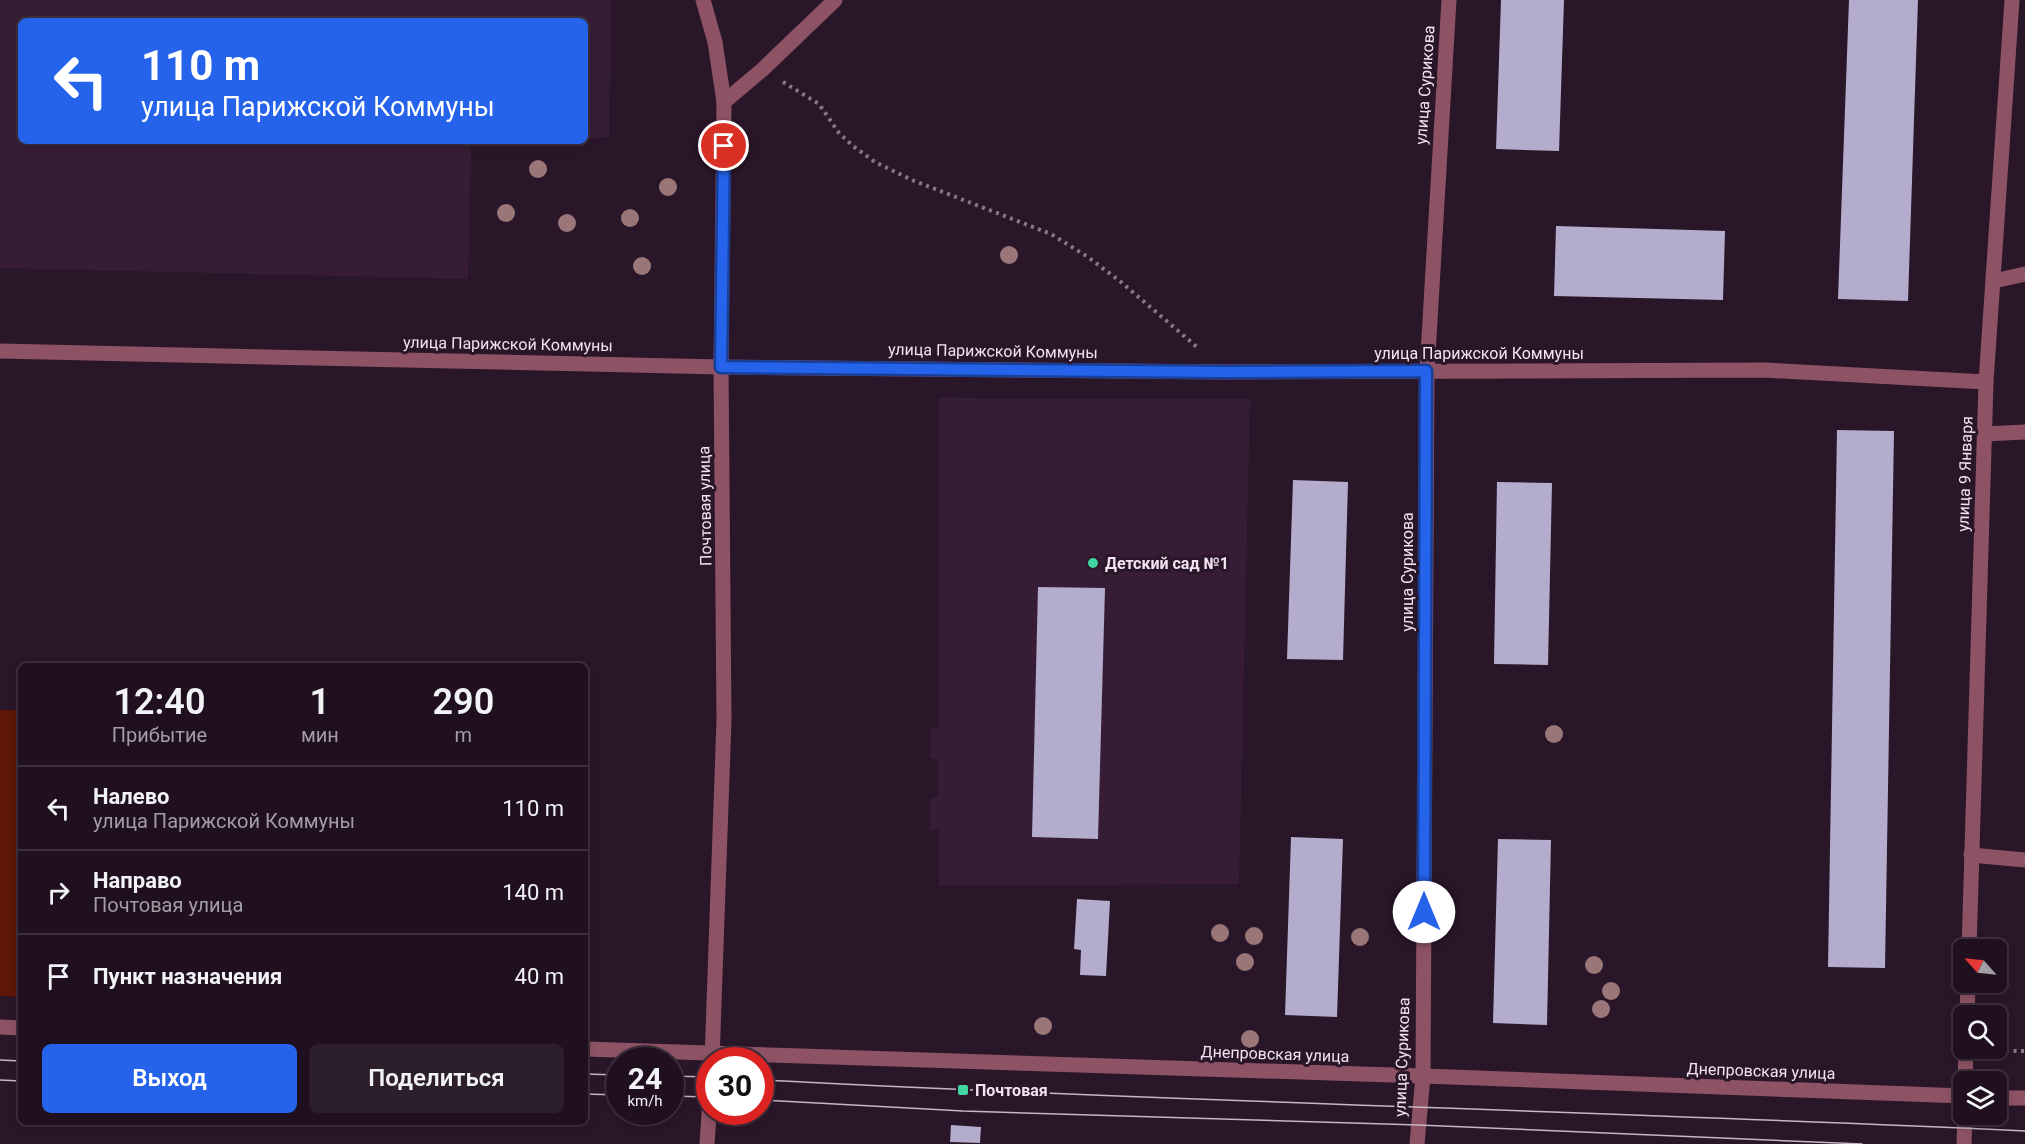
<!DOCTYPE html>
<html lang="ru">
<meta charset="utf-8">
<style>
:root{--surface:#20101f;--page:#2d1e2c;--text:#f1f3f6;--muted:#a29da4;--line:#3d303d;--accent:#2563eb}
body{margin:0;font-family:Roboto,sans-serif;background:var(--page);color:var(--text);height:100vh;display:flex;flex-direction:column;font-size:22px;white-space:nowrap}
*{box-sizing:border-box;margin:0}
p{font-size:20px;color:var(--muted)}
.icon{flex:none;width:33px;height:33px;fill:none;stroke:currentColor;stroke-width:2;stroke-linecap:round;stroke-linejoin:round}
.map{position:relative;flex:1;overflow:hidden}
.panel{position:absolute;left:18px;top:663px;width:570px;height:462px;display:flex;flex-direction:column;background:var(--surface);border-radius:9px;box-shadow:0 3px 9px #0003,0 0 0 2px var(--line)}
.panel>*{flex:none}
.banner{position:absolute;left:18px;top:18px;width:570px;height:126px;border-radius:9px;box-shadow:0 3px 9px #0003,0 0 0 2px var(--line);background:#2563eb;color:#fff;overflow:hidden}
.needle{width:39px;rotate:297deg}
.buttons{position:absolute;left:1953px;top:939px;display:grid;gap:12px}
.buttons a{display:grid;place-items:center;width:54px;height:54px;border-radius:9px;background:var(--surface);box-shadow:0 3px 9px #0003,0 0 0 2px var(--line);font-size:30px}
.speed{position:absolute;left:606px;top:1047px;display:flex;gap:12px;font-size:30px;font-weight:700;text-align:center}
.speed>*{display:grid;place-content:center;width:78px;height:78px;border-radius:50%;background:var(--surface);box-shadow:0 3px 9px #0003,0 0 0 2px var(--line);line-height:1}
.speed small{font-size:15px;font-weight:400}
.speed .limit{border:9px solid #d22;background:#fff;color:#111}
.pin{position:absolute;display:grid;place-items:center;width:51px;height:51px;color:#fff;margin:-26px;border:3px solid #fff;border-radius:50%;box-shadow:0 2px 6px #0007}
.me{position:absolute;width:66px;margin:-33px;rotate:0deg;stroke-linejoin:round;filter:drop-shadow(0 0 4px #0008)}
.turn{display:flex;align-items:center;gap:21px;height:126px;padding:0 24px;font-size:27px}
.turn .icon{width:78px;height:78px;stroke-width:2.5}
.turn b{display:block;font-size:42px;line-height:51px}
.eta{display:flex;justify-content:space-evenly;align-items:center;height:102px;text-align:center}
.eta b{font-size:36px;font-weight:600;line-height:42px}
.action{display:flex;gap:12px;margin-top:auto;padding:12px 24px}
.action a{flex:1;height:69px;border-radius:9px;background:var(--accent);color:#fff;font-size:24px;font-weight:600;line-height:69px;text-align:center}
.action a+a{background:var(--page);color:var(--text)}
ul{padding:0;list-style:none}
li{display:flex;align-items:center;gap:18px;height:84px;padding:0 24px;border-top:2px solid var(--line)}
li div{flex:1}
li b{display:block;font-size:22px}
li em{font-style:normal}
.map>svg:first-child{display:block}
.built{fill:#361d35}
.green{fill:#5d1607}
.building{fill:#b3accc}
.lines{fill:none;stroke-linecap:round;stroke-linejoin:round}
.path{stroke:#887787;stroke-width:4;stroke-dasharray:3 4.5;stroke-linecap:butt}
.service{stroke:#8d5364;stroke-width:15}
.minor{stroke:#8d5364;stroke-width:15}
.tertiary{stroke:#8d5364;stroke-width:15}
.tram{stroke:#c6b7c5;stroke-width:1.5}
.tree{fill:#9a7678}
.route-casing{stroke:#184099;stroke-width:15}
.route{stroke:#2563eb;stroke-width:10}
.poi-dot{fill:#42d4a0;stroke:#2a1629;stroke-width:2}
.labels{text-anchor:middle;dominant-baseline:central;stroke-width:6;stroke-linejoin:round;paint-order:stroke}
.street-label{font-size:16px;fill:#f1e3f0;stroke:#2a1629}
.poi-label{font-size:16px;font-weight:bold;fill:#f1e3f0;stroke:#2a1629;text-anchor:start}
</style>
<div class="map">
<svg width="2025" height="1144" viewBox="0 0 2025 1144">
<rect width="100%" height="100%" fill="#2a1629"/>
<g class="built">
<path d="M0,0h611l-2,137 -24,2v-118h-564v120h524l-74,5 -3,133 -468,-11z"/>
<path d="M939,398l311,1 -11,485 -300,2 -1,-57 -8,1v-31l8,-2v-38l-8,-1 1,-30h8z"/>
</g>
<path class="green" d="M0,710h21v287l-21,-1z"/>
<g class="building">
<path d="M1501,0h63l-5,151 -63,-2z"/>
<path d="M1849,0h69l-10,301 -70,-2z"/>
<path d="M1556,226l169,5 -2,69 -169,-4z"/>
<path d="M1837,430l57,1 -9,537 -57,-1z"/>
<path d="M1293,480l55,2 -5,178 -56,-1z"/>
<path d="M1497,482l55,1 -4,182 -54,-1z"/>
<path d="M1038,587l67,1 -7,251 -66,-2z"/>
<path d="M1291,837l52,2 -6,178 -52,-2z"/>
<path d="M1498,839l53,1 -4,185 -54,-2z"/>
<path d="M1077,899l33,2 -4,75 -26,-1 1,-25 -7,-1z"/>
<path d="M951,1125l30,2 -1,16 -30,-1z"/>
</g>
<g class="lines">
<g class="path">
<path d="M783,82l36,22 20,29 14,13 22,16 37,18 139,54 37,23 33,25 76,65"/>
<path d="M1991,1051h34"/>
</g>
<g class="service">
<path d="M1994,281l31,-7"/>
<path d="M1984,434l41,-2"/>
<path d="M1971,855l54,5"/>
</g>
<g class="minor">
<path d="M703,0l12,42 9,60"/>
<path d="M0,351l721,16 504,5 539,-2 222,12"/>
<path d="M1969,950l17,-568 26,-382"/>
<path d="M1967,1016l1,-34"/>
<path d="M712,1060l12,-340 -3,-353 3,-265 38,-32 73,-70"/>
<path d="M1965,1082l1,-34"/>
<path d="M707,1144l3,-44"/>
<path d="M1417,1144l6,-68 4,-705 22,-371"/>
<path d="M1964,1144l1,-30"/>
</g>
<g class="tertiary">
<path d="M0,1027l21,1"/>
<path d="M585,1049l838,27 541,20"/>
<path d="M1996,1098h29"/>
</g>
<g class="tram">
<path d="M0,1060l21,1"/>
<path d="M585,1074l35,1"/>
<path d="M670,1076l40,1"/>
<path d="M0,1080l21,1"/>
<path d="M760,1080c422,22 844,31 1265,51"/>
<path d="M585,1094l35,1"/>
<path d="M670,1096l40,1"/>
<path d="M760,1100l203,11 455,14 444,19"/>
</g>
</g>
<g class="tree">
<circle cx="538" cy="169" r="9"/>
<circle cx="668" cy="187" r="9"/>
<circle cx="506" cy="213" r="9"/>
<circle cx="630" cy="218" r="9"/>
<circle cx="567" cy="223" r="9"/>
<circle cx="1009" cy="255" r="9"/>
<circle cx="642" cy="266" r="9"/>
<circle cx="1554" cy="734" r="9"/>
<circle cx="1220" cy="933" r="9"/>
<circle cx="1254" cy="936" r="9"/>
<circle cx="1360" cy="937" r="9"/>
<circle cx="1245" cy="962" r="9"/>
<circle cx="1594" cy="965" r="9"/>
<circle cx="1611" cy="991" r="9"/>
<circle cx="1601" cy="1009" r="9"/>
<circle cx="1043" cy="1026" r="9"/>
<circle cx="1250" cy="1039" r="9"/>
</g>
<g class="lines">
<g class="route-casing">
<path id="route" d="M724,146l-3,221 504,5 201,-1 -2,541"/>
</g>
<use href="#route" class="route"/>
</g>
<g class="poi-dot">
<circle cx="1093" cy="563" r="6"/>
<rect x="957" y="1084" width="12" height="12" rx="3"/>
</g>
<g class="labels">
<g class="street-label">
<text transform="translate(1425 85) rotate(-86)">улица Сурикова</text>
<text transform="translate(508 344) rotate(1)">улица Парижской Коммуны</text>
<text transform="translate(993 351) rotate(1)">улица Парижской Коммуны</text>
<text x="1479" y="353">улица Парижской Коммуны</text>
<text transform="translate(1965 474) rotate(-88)">улица 9 Января</text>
<text transform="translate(705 506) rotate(-91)">Почтовая улица</text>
<text transform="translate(1407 572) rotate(-90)">улица Сурикова</text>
<text transform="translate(1275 1054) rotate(2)">Днепровская улица</text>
<text transform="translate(1402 1057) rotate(-88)">улица Сурикова</text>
<text transform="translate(1761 1071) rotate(2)">Днепровская улица</text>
</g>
<g class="poi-label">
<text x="1105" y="563">Детский сад №1</text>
<text x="975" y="1090">Почтовая</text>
</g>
</g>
</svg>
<div class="buttons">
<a><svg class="needle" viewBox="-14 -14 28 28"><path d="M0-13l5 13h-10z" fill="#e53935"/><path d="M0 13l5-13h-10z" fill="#a29da4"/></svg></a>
<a><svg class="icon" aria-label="search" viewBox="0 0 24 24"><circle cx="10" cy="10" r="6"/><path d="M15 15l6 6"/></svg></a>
<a><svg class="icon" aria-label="layers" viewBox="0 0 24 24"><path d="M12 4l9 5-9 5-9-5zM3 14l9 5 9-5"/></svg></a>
</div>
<div class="speed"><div>24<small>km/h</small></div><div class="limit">30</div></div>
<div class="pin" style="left:724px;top:146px;background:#d93025"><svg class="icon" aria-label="arrive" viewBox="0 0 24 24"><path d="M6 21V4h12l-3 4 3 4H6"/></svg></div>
<svg class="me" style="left:1424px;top:912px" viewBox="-20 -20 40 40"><circle r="19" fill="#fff"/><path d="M0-13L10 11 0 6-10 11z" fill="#2563eb"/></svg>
<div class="banner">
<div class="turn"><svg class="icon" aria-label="left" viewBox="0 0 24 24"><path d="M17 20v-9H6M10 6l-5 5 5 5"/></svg><div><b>110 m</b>улица Парижской Коммуны</div></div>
</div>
<section class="panel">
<div class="eta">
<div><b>12:40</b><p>Прибытие</p></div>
<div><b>1</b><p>мин</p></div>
<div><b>290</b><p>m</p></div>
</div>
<ul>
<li><svg class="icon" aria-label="left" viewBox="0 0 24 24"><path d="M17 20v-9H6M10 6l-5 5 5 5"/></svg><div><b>Налево</b><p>улица Парижской Коммуны</p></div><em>110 m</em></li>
<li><svg class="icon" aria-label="right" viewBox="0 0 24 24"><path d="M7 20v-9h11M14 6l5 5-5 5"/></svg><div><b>Направо</b><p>Почтовая улица</p></div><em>140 m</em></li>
<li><svg class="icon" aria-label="arrive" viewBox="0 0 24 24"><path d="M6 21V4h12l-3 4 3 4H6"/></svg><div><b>Пункт назначения</b></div><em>40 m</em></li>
</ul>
<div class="action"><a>Выход</a><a>Поделиться</a></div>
</section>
</div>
